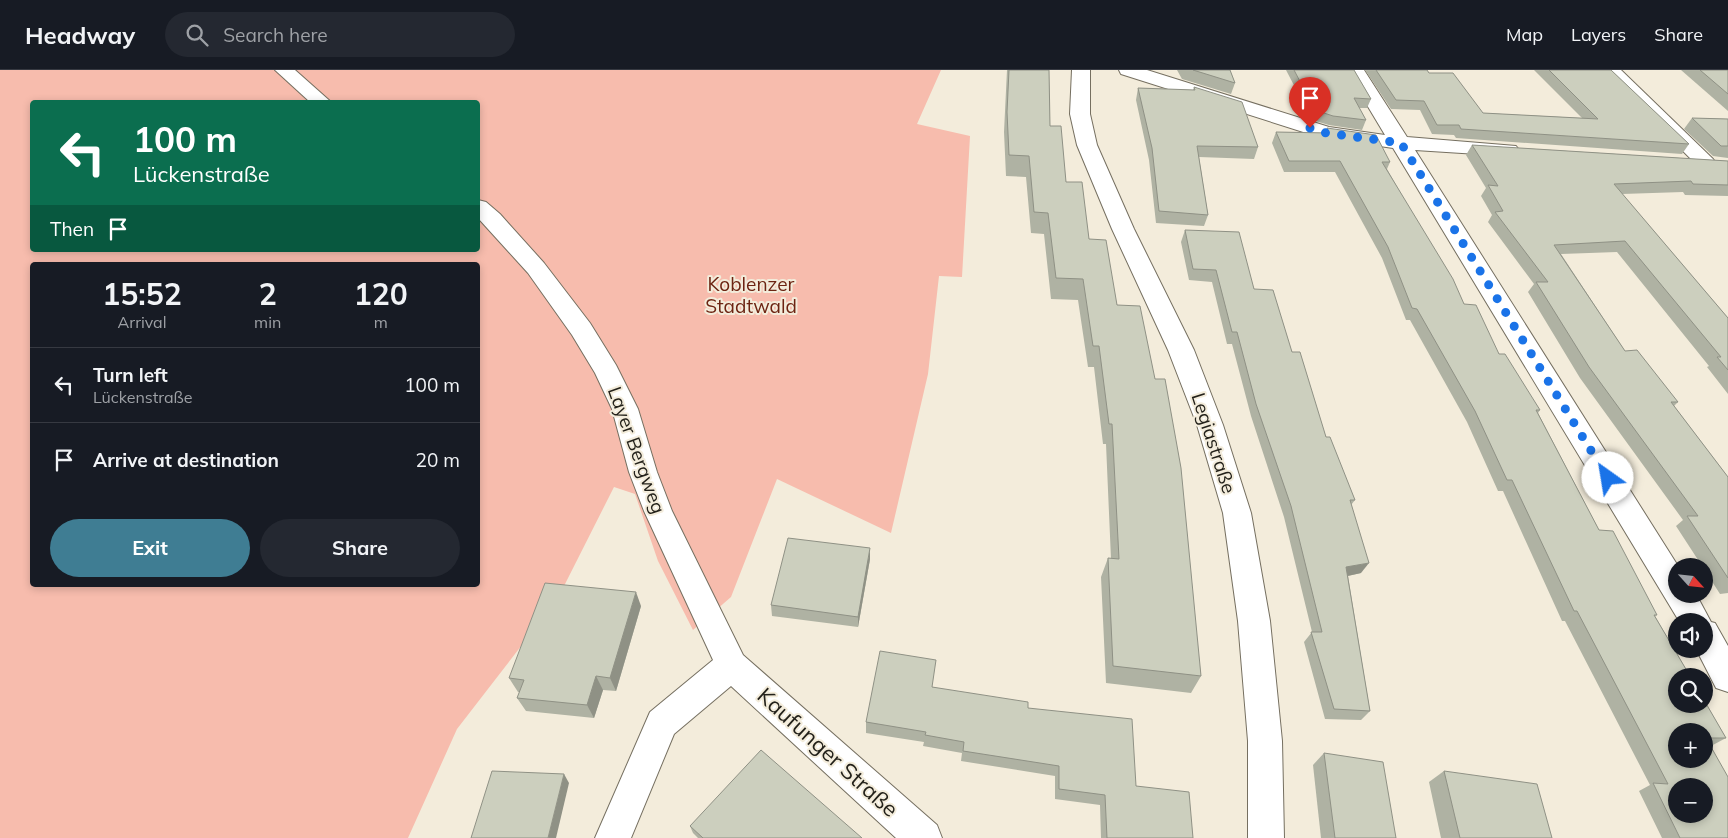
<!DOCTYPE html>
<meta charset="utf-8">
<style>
:root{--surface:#171b24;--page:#242831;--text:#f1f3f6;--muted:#9ea1a6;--line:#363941;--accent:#3f7d93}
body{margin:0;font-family:Mulish,sans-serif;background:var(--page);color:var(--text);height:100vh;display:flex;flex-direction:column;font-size:19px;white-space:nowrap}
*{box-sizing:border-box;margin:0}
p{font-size:16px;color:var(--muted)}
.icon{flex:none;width:28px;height:28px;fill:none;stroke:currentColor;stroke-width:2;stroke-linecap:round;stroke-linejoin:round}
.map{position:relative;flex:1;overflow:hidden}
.drawer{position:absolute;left:30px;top:192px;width:450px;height:325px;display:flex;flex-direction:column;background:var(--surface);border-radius:5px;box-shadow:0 2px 8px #0003}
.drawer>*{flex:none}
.top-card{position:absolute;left:30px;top:30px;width:450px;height:152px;border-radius:5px;box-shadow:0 2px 8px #0003;background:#0b6e4f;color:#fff;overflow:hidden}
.needle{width:32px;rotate:117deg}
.tools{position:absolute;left:1668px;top:488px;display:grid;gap:10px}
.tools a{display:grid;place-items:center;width:45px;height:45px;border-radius:50%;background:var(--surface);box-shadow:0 2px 8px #0003;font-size:25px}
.pin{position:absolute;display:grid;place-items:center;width:42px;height:42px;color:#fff;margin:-51px -21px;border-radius:50% 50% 50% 0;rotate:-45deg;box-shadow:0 0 5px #0007}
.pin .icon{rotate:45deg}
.me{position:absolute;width:55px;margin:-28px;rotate:328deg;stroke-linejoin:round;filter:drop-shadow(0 0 4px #0008)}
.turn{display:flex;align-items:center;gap:18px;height:105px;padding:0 20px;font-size:22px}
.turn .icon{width:65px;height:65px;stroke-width:2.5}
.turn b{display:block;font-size:35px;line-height:42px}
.then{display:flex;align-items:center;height:48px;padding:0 20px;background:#0003;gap:10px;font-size:19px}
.eta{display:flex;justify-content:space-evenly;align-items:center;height:85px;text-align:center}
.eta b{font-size:30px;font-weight:700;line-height:35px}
.action{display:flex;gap:10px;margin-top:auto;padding:10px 20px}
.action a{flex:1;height:58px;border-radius:30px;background:var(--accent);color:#fff;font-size:20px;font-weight:700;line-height:58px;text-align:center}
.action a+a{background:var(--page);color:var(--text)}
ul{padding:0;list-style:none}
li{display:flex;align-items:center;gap:15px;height:75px;padding:0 20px;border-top:1px solid var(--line)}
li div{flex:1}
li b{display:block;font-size:19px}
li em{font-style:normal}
header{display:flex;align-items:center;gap:30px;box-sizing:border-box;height:70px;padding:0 25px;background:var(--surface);border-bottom:1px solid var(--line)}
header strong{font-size:24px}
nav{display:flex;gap:28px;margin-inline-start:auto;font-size:18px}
.search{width:350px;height:45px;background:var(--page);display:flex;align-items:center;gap:12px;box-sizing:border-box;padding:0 18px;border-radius:28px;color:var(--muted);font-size:19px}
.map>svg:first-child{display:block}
.green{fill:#f7bcad;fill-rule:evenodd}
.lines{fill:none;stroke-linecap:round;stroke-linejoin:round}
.minor-casing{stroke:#756f60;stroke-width:2}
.minor{fill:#fff;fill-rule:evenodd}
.wall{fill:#afb2a3}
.shaded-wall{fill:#8f9185}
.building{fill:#cccfbe;stroke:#8f9185;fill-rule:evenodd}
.route{stroke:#1a73e8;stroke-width:9;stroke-dasharray:0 16.2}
.labels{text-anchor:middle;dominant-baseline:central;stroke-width:4;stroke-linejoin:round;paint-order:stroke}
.park-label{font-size:19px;fill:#6d2412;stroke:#f3ecdb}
.street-label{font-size:19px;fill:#23211a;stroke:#f3ecdb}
.near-street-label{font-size:22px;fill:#23211a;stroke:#f3ecdb}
</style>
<header>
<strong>Headway</strong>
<div class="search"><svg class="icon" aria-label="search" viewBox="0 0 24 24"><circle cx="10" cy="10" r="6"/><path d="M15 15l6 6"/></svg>Search here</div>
<nav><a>Map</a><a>Layers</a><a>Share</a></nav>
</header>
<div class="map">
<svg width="1728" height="768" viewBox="0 0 1728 768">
<rect width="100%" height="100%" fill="#f3ecdb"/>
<path class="green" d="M0,0h941l-24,54 53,12 -8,141 -23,-1 -11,98 -37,159 -114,-54 -46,118 -38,33 -35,-69 -23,-67 -21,-7 -50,99 -39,55 -68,88 -49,109h-408zM32,32h446v148h-446zM32,195h446v320h-446z"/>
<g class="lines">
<g class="minor-casing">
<g id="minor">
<path d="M275,0h20l36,32h-21z"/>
<path d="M1072,0h18v44l7,31 37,84 60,121 29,75 28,88 19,108 12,120 2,97h-36v-97l-10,-120 -15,-108 -26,-88 -29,-75 -56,-121 -35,-84 -7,-31z"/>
<path d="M1119,0h28l182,57 56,8 -39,-65h18l43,67 109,9 3,4 -3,4 -7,2 -94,-6 263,416h-2v28h20l15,28 4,1 13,23v46l-12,-4 -20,-39h8v-28h-25l-286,-473 -74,-11 -198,-63z"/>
<path d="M1601,0h20l92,89 3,4 -3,4 -7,2 -7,-2z"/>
<path d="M478,130l8,2 14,12 44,49 46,60 26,42 22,44 19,63 15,39 71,144 194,170 5,13h-46l-165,-152 -57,48 -43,104h-36l55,-126 63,-52 -69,-149 -15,-39 -17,-63 -17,-36 -23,-38 -44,-62 -50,-55z"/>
</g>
</g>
<use href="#minor" class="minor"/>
</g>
<g class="wall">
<path d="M1007,0h42l1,56 16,56 23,57 28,66 84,371 -10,17 -85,-10 -5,-106 7,-19 3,1 -5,-115h-3l-9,-77h-6l-10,-67 -27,-1 -7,-65 -13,-1 -5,-56 -20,-1 -2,-44z"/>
<path d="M1177,0h53l5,13 -4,11 -49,-15z"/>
<path d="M1286,0h68l17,29 -4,9h-8l7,12 -4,10 -33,-5 -17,-5z"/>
<path d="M1365,0h62l2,3 54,40 99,5 -48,-48h77l78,74 -7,10 -226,-16 -2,-3 -22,-1 -12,-24 -29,-1z"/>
<path d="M1681,0h47v41z"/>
<path d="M1194,17l64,60 -4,12 -55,-2 9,58 -4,11 -48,-3 -7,-63 -13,-60 2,-12 55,2z"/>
<path d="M1692,48l36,1v39l-15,-2 -29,-27z"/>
<path d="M1327,58l63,34 -3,7 77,135 35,50 41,56 -2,3 61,117 58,85 -2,1 71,122 -15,8 17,92h-66l-23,-47 11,-6 -85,-164h-3l-59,-130h-5l-31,-69 -57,-102h-4l-24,-62 -47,-86h-51l-12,-29 4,-11 49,1z"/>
<path d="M1472,75l256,16v35l-43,-1 -2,-3 -61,2 106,124v76l-21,-27 2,-1 -92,-114 -56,2 64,97 53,51 -4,4 54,71v116l-8,1 -16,-25v-3h-2l-26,-40 7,-6 -103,-142 -52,-86 6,-8 -46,-62 4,-7 -11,-19 5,-8 -20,-33z"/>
<path d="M1185,160l69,59 38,63 34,85 29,63 -4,5 10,68 -13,3 22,135 -9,9 -36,-1 -21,-77 8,-10 -28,-115 -33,-101 -19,-72h-5l-15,-62 -23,-2 -8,-38z"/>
<path d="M870,489l-12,68 -86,-11 -1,-11z"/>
<path d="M641,536l-25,85 -13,-1 -9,28 -68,-7 -9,-13 3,-6h-2l-9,-14z"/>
<path d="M932,617l96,21 108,78 57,52h-92l-1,-33 -45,-6v-23l-94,-15 1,-8 -39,-7 1,-4 -58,-9v-11z"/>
<path d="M1324,683l72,85h-75l-8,-73z"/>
<path d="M1444,701l108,67h-111l-12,-56z"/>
<path d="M690,756l172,12h-164l-5,-5z"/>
</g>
<g class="shaded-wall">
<path d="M870,478v11l-12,68v-10z"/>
<path d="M1369,493l-8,10 -23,5 8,-11z"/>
<path d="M636,522l5,14 -25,85 -6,-13z"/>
<path d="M596,606l7,14 -9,28 -7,-13z"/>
<path d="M564,704l5,9 -13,55h-8z"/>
</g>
<g class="building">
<path d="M1009,0h40l1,56h11l5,56h16l7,57 17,1 11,65 23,1 15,73h10l16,89 20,208 -88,-10 -5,-108 11,1 -7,-135h-3l-10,-78h-6l-10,-67 -27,-1 -8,-65 -14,-1 -5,-56 -20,-1 -2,-43z"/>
<path d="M1193,0h37l5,13z"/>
<path d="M1294,0h60l17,29 -17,-1 12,22 -33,-4 -18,-6z"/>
<path d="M1376,0h51l2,3h24l30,40 115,6 -49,-49h62l78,74 -228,-15 -2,-4h-22l-13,-24 -28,-1z"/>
<path d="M1700,0h28v24z"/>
<path d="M1194,17l48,15 16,45 -61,-1 11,69 -49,-4 -7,-63 -14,-60 57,2z"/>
<path d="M1692,48l36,1v27h-7z"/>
<path d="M1327,58l49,7 14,27h-8l71,117 11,25 12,1 23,49h6l35,56h-4l63,120 14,1 44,84h-3l36,61h-14v28h28v-4l22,38h-20l22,39v61h-48l-27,-55 15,1 -91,-173h-3l-62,-131h-5l-32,-69 -58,-102 -5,-1 -24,-61 -48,-86h-51l-13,-29 53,1zM1676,661h28v28h-28zM1676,716h28v28h-28z"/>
<path d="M1472,75l256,16v24l-35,-1 -2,-3 -77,3 114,134v52l-11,-13h4l-96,-116 -71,4 71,106 12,-1 41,52h-7l57,75v101l-41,-62h11l-109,-149 -53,-85h12l-53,-70 8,-1 -15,-26 10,1z"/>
<path d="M1185,160l54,2 15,57 19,1 19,62h8l26,85h4l25,63h-5l19,63 -23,4 24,144 -36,-2 -23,-77h11l-31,-126 -35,-102 -19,-72h-5l-16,-62 -23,-1z"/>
<path d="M788,468l82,10 -12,69 -87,-12z"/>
<path d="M545,513l91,9 -26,86 -14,-2 -9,29 -70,-7 7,-18 -15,-2z"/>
<path d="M880,581l56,9 -4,27 96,15v6l104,11 4,67 53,6 4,46h-86l-2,-43 -46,-6v-23l-96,-15 1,-9 -39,-7 1,-3 -60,-10z"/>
<path d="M761,680l101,88h-159l-13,-12z"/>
<path d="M1324,683l59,9 13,76h-61z"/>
<path d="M492,701l72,3 -16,64h-77z"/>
<path d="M1444,701l93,13 15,54h-92z"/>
</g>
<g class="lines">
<path class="route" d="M1310,58l16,5 75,10 207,335"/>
</g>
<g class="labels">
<g class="park-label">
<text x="751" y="214">Koblenzer<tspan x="751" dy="22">Stadtwald</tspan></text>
</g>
<g class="street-label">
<text transform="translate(1214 373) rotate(72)">Legiastraße</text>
<text transform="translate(637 380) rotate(70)">Layer Bergweg</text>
</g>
<g class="near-street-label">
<text transform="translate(828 682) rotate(42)">Kaufunger Straße</text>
</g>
</g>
</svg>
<div class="tools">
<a><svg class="needle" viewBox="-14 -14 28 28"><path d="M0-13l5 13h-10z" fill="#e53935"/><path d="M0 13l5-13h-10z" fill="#9ea1a6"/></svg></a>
<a><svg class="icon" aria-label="sound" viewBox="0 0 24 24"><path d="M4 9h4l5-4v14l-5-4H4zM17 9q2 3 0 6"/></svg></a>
<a><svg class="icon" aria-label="search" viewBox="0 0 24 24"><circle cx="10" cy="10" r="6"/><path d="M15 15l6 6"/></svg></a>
<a>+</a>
<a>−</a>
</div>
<div class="pin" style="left:1310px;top:58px;background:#d93025"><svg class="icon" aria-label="arrive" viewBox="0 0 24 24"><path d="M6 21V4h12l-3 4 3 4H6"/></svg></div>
<svg class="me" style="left:1608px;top:408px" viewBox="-20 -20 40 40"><circle r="19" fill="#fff"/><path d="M0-13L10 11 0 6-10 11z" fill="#1a73e8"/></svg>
<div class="top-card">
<div class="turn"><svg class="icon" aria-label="left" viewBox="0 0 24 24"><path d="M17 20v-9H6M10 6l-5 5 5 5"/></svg><div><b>100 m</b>Lückenstraße</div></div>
<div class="then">Then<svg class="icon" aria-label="arrive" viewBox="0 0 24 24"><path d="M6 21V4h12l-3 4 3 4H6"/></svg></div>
</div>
<section class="drawer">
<div class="eta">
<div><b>15:52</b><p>Arrival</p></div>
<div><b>2</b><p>min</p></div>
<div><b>120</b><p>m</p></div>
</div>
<ul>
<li><svg class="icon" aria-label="left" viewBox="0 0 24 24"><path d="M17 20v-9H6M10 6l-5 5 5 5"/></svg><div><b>Turn left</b><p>Lückenstraße</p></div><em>100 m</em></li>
<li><svg class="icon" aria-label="arrive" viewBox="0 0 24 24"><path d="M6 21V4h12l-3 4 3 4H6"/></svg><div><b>Arrive at destination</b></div><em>20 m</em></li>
</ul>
<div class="action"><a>Exit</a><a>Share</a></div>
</section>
</div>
